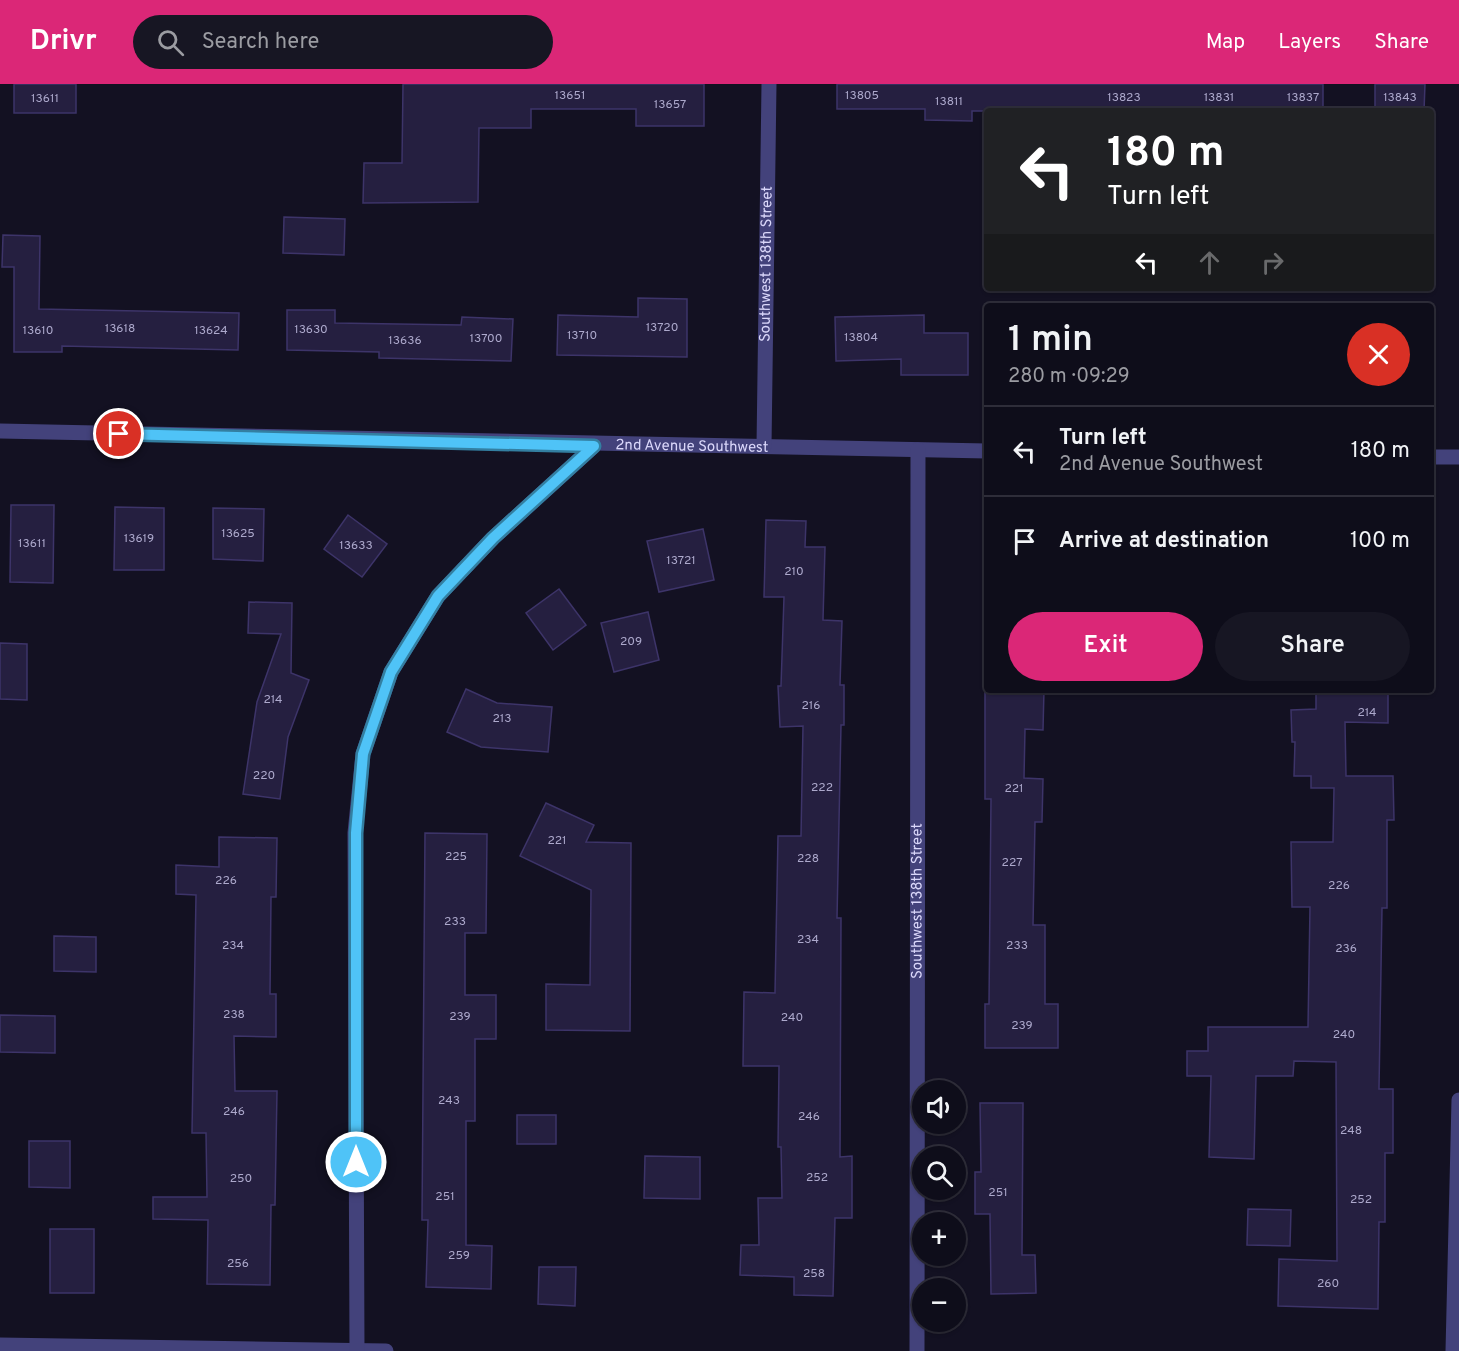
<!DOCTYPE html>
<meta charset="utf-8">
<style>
:root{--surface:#0e0d1a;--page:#171623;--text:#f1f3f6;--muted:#9b9ca2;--line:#2e2d39;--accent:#db2777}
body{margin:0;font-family:Overpass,sans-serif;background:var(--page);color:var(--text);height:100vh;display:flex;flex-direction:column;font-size:22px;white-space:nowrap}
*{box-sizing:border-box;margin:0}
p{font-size:20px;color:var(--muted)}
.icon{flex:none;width:33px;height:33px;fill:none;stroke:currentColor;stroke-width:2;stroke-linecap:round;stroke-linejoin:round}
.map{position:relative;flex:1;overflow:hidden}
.drawer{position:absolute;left:984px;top:219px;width:450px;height:390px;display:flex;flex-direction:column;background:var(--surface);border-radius:6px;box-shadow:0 2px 4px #0004,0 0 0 2px var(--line)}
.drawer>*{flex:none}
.banner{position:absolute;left:984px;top:24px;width:450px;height:183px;border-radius:6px;box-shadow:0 2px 4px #0004,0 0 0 2px var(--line);background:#202124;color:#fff;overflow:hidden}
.controls{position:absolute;left:912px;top:996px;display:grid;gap:12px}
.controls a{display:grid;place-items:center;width:54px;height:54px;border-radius:50%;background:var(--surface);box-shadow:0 2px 4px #0004,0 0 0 2px var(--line);font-size:30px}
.pin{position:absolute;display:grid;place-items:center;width:51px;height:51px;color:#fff;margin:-26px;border:3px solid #fff;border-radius:50%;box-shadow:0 2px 6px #0007}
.me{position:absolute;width:66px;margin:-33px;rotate:0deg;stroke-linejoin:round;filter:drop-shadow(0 0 4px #0008)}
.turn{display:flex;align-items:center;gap:21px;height:126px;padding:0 24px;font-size:27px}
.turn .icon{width:78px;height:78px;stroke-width:2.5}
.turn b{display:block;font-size:42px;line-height:51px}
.lanes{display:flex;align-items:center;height:57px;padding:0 24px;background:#0003;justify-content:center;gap:30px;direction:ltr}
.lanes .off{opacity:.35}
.round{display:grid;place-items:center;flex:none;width:63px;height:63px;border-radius:32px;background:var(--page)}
.summary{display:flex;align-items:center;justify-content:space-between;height:102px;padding:0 24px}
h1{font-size:36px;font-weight:600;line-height:45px}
.primary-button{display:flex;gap:12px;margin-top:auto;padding:12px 24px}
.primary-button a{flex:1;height:69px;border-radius:36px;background:var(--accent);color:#fff;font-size:24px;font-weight:600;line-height:69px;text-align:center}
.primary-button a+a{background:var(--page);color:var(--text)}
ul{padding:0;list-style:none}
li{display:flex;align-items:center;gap:18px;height:90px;padding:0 24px;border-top:2px solid var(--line)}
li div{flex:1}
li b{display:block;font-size:22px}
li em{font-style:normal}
header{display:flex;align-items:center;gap:36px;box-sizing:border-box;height:84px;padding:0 30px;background:var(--accent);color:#fff}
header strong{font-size:28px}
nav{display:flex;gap:33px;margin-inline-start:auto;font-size:21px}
.search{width:420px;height:54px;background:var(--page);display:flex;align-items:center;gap:15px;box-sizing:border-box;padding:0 21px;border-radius:33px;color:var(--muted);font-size:22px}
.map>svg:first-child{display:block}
.building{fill:#251f40;stroke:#3d3469;stroke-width:1.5}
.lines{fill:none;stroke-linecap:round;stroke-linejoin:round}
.minor{stroke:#43427b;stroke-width:15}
.route-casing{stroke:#337fa1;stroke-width:15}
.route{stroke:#4fc3f7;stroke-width:10}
.labels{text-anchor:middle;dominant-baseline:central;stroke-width:4.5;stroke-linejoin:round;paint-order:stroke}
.number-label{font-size:12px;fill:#ada9cc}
.street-label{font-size:15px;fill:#dad7fa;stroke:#131122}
</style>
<header>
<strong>Drivr</strong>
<div class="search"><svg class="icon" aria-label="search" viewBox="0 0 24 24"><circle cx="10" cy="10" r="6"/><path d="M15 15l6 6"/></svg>Search here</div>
<nav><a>Map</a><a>Layers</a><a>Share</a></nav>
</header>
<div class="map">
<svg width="1459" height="1267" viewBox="0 0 1459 1267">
<rect width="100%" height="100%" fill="#131122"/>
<g class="building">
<rect x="14" y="0" width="62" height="29"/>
<path d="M403,0h301v42h-68v-17h-105v19h-52l-1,74 -115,1 1,-40h38z"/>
<path d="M837,0h486v27h-351v10l-47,-1v-11h-88z"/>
<path d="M1375,0h50l-1,27h-49z"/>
<path d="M284,133l61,2 -1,36 -61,-2z"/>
<path d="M3,151l37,1 -1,73 200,4 -1,37 -176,-4v6h-48v-85h-12z"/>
<path d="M638,214l49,1v58l-130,-2 1,-40 80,2z"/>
<path d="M287,226h48v13l126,2 1,-8 51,2 -2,42 -132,-3v-6l-92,-2z"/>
<path d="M924,231v18h44v42h-67v-16l-65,2 -1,-44z"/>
<path d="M11,421h43l-1,78 -43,-1z"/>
<path d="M115,423l49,1v62h-50z"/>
<path d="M213,424l51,1 -1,52 -50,-2z"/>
<path d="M348,431l39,29 -25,33 -38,-28z"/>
<path d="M766,436l40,1 -1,26h20l-2,73 19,1 -2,64h4v40h-3l-4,193h4l-1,239 12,-1v62h-17l-2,78 -39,-1v-18l-54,-2 1,-30h18l-1,-47h24l-1,-51h-3l1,-81h-36l1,-74 31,1 3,-157h23l2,-110 -23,1 -2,-41h3l3,-89h-20z"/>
<path d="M703,445l11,51 -55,12 -12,-51z"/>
<path d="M559,505l27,36 -33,25 -27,-37z"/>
<path d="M249,518l43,1 -1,70 18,7 -21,57 -8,62 -37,-5 14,-92 24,-68 -33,-1z"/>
<path d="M648,528l11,48 -45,12 -13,-49z"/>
<path d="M0,559l27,1v56l-27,-1z"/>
<path d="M466,605l31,14 55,4 -4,45 -67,-5 -34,-15z"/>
<path d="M985,606h59l-1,40 -18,-1 -1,49 19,1 -1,43h-7l-2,103h12v79h13v44h-73v-44h4l2,-205h-6z"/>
<path d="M1316,606h72v33l-43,-1 1,54h47l1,44h-7v88h-5l-3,181h14v64h-8v69h-6l-1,87 -100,-3 1,-47 58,2 -1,-199 -42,-1 -1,15h-37l-2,83 -45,-2 2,-81h-24v-25h21v-24h100l2,-120h-18l-1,-65h42l1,-54h-23v-12h-17l1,-34h-3l-1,-32 25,-1z"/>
<path d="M546,719l48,22 -8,17 45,1 -1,188 -84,-1v-46l44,1 1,-95 -71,-34z"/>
<path d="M425,749l62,1 -1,99h-21v62h31v44h-21v82h-9v124l26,1 -1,43 -65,-2 2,-67h-6z"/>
<path d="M219,753l58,1 -1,59h-5l-1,97h6v43l-42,-1 1,55h42l-2,114h-4l-1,80 -63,-1 1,-64 -55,-1v-22h54l-1,-64h-14l4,-238 -20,-1v-29l43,2z"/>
<path d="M54,852l42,1v35l-42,-1z"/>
<path d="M0,931l55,1v37l-55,-1z"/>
<path d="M980,1019h43l-1,152h13l1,38 -45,1 -1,-80h-15v-42h6z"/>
<rect x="517" y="1031" width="39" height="29"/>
<path d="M29,1057h41v47l-41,-1z"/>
<path d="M645,1072l55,1v42l-56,-1z"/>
<path d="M1248,1125l43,1 -1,36 -43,-1z"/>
<rect x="50" y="1145" width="44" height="64"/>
<path d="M539,1183h37l-1,39 -37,-2z"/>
</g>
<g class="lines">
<g class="minor">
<path id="s1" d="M0,347c329,9 658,16 987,20"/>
<path id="s2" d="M764,362l5,-362"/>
<path d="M1431,373h28"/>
<path d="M0,1261l386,6"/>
<path d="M357,1267l-2,-518 8,-79 28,-82 47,-76 55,-58 101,-92"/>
<path id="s3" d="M917,1267l1,-901"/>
<path d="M1453,1267l6,-251"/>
</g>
</g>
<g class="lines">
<g class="route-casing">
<path id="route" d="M119,350l475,12 -101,92 -55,58 -47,76 -28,82 -7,79v329"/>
</g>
<use href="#route" class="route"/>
</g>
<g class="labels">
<g class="number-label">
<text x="570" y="12">13651</text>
<text x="862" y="12">13805</text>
<text x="1124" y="14">13823</text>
<text x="1219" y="14">13831</text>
<text x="1303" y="14">13837</text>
<text x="1400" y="14">13843</text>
<text x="45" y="15">13611</text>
<text x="949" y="18">13811</text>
<text x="670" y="21">13657</text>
<text x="662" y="244">13720</text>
<text x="120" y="245">13618</text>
<text x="311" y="246">13630</text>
<text x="38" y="247">13610</text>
<text x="211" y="247">13624</text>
<text x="582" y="252">13710</text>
<text x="861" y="254">13804</text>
<text x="486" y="255">13700</text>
<text x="405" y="257">13636</text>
<text x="238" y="450">13625</text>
<text x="139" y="455">13619</text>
<text x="32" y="460">13611</text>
<text x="356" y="462">13633</text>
<text x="681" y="477">13721</text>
<text x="794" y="488">210</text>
<text x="631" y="558">209</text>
<text x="273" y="616">214</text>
<text x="811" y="622">216</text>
<text x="1367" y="629">214</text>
<text x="502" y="635">213</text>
<text x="264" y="692">220</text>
<text x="822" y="704">222</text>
<text x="1014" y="705">221</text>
<text x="557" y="757">221</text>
<text x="456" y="773">225</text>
<text x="808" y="775">228</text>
<text x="1012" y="779">227</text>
<text x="226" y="797">226</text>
<text x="1339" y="802">226</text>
<text x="455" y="838">233</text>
<text x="808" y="856">234</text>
<text x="233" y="862">234</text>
<text x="1017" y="862">233</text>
<text x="1346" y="865">236</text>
<text x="234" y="931">238</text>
<text x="460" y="933">239</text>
<text x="792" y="934">240</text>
<text x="1022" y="942">239</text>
<text x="1344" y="951">240</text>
<text x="449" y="1017">243</text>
<text x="234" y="1028">246</text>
<text x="809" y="1033">246</text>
<text x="1351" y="1047">248</text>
<text x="817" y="1094">252</text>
<text x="241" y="1095">250</text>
<text x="998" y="1109">251</text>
<text x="445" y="1113">251</text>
<text x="1361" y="1116">252</text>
<text x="459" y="1172">259</text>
<text x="238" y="1180">256</text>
<text x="814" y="1190">258</text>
<text x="1328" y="1200">260</text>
</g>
<g class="street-label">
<text stroke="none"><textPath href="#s2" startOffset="182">Southwest 138th Street</textPath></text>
<text stroke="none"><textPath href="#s1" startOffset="692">2nd Avenue Southwest</textPath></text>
<text stroke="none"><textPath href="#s3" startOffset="450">Southwest 138th Street</textPath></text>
</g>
</g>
</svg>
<div class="controls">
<a><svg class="icon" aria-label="sound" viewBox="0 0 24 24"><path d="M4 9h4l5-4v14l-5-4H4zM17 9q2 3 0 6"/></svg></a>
<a><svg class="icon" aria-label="search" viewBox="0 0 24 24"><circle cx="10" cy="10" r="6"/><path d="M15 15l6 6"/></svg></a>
<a>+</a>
<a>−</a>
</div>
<div class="pin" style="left:119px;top:350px;background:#d93025"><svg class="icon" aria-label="arrive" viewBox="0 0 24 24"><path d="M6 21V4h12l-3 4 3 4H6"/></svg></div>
<svg class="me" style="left:356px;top:1078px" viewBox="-20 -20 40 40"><circle r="17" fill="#4fc3f7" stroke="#fff" stroke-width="3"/><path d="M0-11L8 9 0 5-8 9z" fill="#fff"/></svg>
<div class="banner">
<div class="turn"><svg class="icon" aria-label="left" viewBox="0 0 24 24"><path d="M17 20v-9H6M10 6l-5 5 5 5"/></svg><div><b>180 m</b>Turn left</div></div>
<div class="lanes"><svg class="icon" aria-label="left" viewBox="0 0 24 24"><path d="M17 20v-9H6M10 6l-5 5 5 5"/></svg><svg class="icon off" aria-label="ahead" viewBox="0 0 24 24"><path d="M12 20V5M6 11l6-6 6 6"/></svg><svg class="icon off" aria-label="right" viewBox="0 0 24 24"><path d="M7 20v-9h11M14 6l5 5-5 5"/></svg></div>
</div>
<section class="drawer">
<div class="summary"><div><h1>1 min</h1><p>280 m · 09:29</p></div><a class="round" style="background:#d93025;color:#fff"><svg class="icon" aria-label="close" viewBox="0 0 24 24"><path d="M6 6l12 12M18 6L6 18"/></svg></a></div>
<ul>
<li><svg class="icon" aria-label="left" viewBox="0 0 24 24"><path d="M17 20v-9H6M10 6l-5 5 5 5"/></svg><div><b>Turn left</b><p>2nd Avenue Southwest</p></div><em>180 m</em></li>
<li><svg class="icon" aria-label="arrive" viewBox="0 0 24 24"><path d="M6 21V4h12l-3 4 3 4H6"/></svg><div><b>Arrive at destination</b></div><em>100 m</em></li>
</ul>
<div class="primary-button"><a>Exit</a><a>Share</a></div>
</section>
</div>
